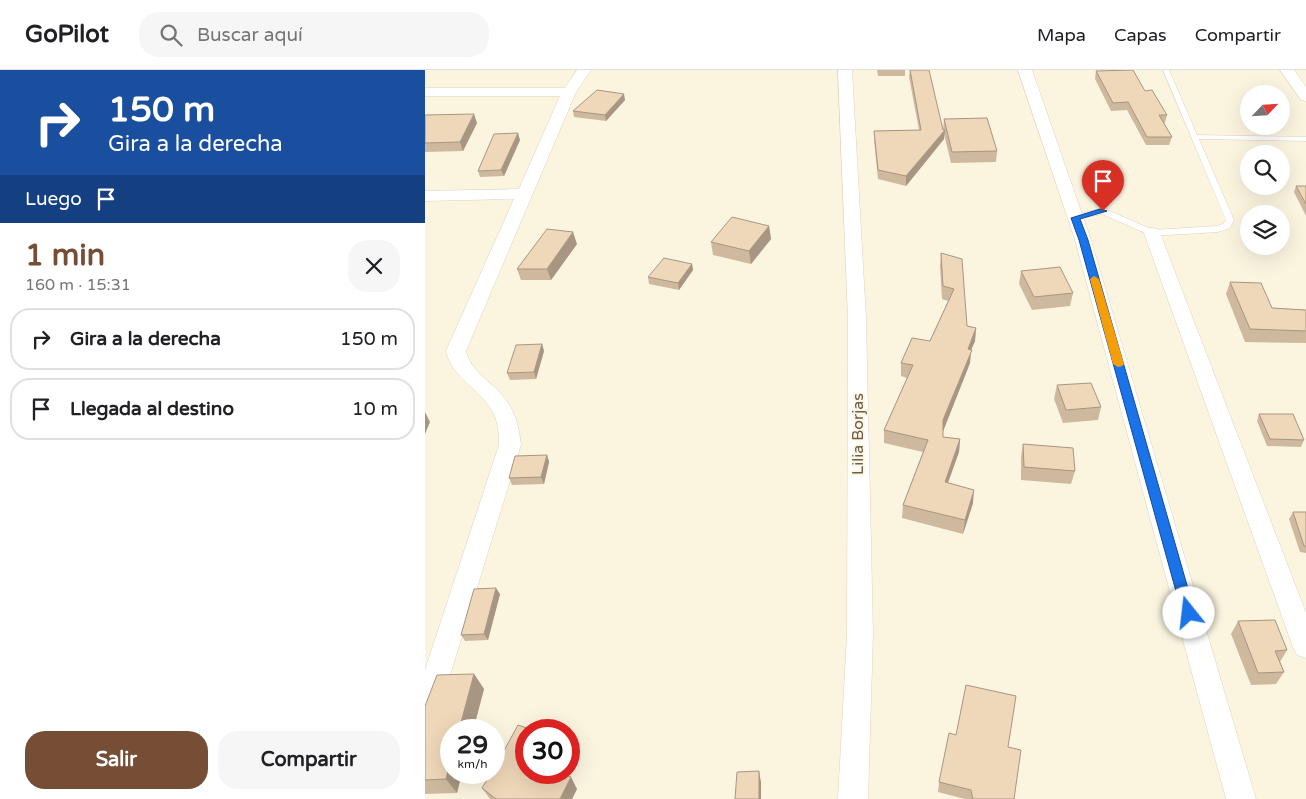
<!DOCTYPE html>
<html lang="es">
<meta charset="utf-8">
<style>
:root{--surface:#fff;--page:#f6f6f6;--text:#202124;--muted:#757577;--line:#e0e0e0;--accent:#764e35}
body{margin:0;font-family:"Varela Round",sans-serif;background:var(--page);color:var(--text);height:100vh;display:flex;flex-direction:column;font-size:19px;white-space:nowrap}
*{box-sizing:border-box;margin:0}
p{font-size:16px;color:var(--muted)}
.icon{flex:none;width:28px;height:28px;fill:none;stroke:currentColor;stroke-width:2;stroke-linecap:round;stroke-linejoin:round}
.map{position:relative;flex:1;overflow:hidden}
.details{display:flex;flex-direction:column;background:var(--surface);width:425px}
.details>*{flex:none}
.top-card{background:#1a4fa0;color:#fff;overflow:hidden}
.needle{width:32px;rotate:65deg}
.fabs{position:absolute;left:815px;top:15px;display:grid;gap:10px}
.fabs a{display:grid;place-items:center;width:50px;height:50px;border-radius:50%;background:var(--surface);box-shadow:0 5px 20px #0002;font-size:25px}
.speed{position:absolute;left:15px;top:649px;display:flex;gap:10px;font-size:25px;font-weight:700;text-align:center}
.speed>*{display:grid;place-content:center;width:65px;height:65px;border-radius:50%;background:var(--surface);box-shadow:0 5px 20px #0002;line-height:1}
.speed small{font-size:12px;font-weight:400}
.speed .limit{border:8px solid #d22;background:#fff;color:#111}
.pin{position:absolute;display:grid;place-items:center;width:42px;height:42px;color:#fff;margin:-51px -21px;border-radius:50% 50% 50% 0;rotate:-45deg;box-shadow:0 0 5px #0007}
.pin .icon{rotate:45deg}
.me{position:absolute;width:55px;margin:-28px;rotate:344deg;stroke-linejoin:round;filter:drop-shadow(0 0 4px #0008)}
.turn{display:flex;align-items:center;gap:18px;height:105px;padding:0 25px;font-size:22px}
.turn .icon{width:65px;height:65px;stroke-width:2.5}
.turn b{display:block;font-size:35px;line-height:42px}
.then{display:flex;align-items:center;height:48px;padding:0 25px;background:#0003;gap:10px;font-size:19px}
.round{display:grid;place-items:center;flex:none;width:52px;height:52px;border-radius:20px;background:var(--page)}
.overview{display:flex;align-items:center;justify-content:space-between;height:85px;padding:0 25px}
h1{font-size:30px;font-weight:700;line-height:38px;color:var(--accent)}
.button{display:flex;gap:10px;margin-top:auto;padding:10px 25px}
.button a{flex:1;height:58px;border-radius:20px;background:var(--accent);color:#fff;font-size:20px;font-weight:700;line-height:58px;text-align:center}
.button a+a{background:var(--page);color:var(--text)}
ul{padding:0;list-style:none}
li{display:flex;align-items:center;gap:15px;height:62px;margin:0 10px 8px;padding:0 15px;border:2px solid var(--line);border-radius:20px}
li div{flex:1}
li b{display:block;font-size:19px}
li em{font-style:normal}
header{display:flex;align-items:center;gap:30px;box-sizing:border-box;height:70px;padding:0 25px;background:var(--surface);border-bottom:1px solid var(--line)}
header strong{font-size:24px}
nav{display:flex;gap:28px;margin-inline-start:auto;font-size:18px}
.search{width:350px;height:45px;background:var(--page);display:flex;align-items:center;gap:12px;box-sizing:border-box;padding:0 18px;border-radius:20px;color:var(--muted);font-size:19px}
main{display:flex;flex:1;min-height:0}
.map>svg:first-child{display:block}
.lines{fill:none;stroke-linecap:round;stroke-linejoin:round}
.service-casing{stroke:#ded2bd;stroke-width:1}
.minor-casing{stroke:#ded2bd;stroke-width:1}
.service{fill:#fff;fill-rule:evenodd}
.minor{fill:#fff;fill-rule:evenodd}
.wall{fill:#ceb99f}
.shaded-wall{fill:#a79682}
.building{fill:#efd7b9;stroke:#a79682}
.route{fill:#1a73e8;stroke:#114b97}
.slow{fill:#f59e0b}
.labels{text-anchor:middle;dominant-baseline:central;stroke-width:4;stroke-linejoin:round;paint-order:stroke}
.street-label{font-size:16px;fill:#705d49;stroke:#fef9e6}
</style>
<header>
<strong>GoPilot</strong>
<div class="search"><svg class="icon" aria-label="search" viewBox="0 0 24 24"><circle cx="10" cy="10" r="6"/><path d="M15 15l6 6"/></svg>Buscar aquí</div>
<nav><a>Mapa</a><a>Capas</a><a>Compartir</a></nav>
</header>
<main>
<section class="details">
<div class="top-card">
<div class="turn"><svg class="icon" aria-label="right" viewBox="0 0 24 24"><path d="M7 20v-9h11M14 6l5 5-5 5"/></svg><div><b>150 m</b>Gira a la derecha</div></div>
<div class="then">Luego<svg class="icon" aria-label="arrive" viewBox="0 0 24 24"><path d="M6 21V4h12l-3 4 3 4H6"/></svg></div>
</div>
<div class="overview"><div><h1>1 min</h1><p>160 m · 15:31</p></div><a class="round"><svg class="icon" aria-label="close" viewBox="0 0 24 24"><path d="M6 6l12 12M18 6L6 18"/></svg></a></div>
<ul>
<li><svg class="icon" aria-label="right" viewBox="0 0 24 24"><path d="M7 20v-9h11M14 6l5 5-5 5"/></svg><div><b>Gira a la derecha</b></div><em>150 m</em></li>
<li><svg class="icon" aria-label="arrive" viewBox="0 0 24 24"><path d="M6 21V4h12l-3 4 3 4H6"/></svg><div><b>Llegada al destino</b></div><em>10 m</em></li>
</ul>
<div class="button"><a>Salir</a><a>Compartir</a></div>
</section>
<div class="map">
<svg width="881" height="729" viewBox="0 0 881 729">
<rect width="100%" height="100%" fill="#fbf5e0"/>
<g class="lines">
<g class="service-casing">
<path id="service" d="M738,0h6l28,65 109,2v4l-107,-2 35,81 -4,8 -12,4 -66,4 -50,-22 -30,6v-4l31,-8 50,22 64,-4 6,-2 3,-4z"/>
</g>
<g class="minor-casing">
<g id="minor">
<path d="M152,0h14l-15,22 -110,259c4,19 24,30 36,44 13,15 17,31 19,50l-82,266 -4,9 -10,4v-54l74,-225c0,-11 -1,-22 -5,-31 -12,-25 -42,-35 -48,-63l68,-152 -89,2v-10l94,-2 41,-93h-135v-8h140z"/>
<path d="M413,0h14l14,249 7,315 -5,165h-30l9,-165 1,-315z"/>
<path d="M593,0h14l59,170 165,559h-30l-151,-559z"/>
<path d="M855,0h14l12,17v14l-5,-1z"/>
<path d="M727,158l6,1 2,4 146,380v45l-9,-3 -4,-8 -149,-414 2,-4z"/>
</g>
</g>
<use href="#service" class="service"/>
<use href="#minor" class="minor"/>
</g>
<g class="wall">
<path d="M452,0h28v6h-27z"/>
<path d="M485,0l33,60 1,-11 53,32 -1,11 -45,1 -7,-29v5l-38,47 -28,-7 -4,-39v-9l45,-1 -10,-53z"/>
<path d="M671,1l49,20 22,24 -2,8h-1l8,14 -3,8h-23l-19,-35 -16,1 -16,-32z"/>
<path d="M200,30l-19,21 -32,-4 -1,-6z"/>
<path d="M0,45l52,8 -14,28 -38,1z"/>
<path d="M95,70l-16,36 -24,1 -2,-6z"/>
<path d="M871,116h10v30l-12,-24z"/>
<path d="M344,156l2,13 -20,25 -38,-9 -2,-13z"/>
<path d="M152,174l-26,36h-30l-4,-11z"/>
<path d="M516,183l26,73 9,2 -1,13 -4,9 -1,13 -27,68v6l17,2 -1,13 -11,31 25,20 -10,31 -61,-16 1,-13 20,-53 -39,-9v-13l23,-52 -6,-2v-13l29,-22 18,-40 -6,-2 -2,-32z"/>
<path d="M267,194l1,6 -14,20 -30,-6 -1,-7z"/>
<path d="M596,201l52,22 -3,13 -38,4 -13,-26z"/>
<path d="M805,212l42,26 34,2v33l-61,-1 -19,-48z"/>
<path d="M117,274l2,7 -8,28 -26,1 -3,-7z"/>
<path d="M632,315l44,22 -3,13 -35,3 -9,-24z"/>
<path d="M834,344l45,26 -3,7 -34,-1 -10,-25z"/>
<path d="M598,374l52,27 -4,13 -50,-4v-23z"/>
<path d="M122,385l2,7 -5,22 -32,1 -3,-7z"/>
<path d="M868,442h13v41l-6,-1 -11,-33z"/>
<path d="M75,524l-12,46 -23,1 -4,-6z"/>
<path d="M813,551l49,29 -7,12 4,10 -8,12 -25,1 -20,-51z"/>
<path d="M49,604l10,15 -27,104 -32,1v-88z"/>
<path d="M583,677l6,52h-49l-27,-7 1,-10z"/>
<path d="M101,702l51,17 -5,10h-82l-8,-11z"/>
</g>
<g class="shaded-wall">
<path d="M199,24l1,6 -19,21 -1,-6z"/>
<path d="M49,44l3,9 -14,28 -3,-9z"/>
<path d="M520,60l-1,9 -38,47v-10z"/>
<path d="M93,63l2,7 -16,36 -3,-6z"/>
<path d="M344,156l2,13 -20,25 -2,-13z"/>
<path d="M148,162l4,12 -26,36 -4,-11z"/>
<path d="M267,194l1,6 -14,20 -1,-7z"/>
<path d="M551,258l-1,13 -4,9 -1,13 -28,71 1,-14z"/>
<path d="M117,274l2,7 -8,28 -2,-7z"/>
<path d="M0,342l5,10 -5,12z"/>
<path d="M535,369l-1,13 -16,44 2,-14z"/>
<path d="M122,385l2,7 -5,22 -3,-7z"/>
<path d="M549,420l-1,13 -10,31 2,-14z"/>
<path d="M71,518l4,6 -12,46 -4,-6z"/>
<path d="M49,604l10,15 -11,41h-14z"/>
<path d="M26,688v14h11l-5,21 -11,-14z"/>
<path d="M334,701l2,11v17h-2z"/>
<path d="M146,707l6,12 -5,10h-12z"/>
</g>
<g class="building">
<path d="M485,0h19l14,60h2l-39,46 -28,-6 -4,-39 47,-1z"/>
<path d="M708,0l12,21 7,-1 15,25h-8l13,22h-25l-19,-35 -15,1 -17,-32z"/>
<path d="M172,20l27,4 -19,21 -32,-4z"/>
<path d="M49,44l-14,28 -35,1v-28z"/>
<path d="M562,48l10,33 -45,1 -8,-33z"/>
<path d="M93,63l-17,37 -23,1 16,-37z"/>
<path d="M871,116h10v18z"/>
<path d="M307,147l37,9 -20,25 -38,-9z"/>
<path d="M122,159l26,3 -26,37h-30z"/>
<path d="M516,183l21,6 5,67 9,2 -8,21 4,1 -29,70v17l17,2 -15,43 29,8 -9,30 -62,-15 25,-65 -44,-10 29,-65 -12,-2 11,-25 18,3 24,-52 -11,-3z"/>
<path d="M239,188l28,6 -14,19 -30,-6z"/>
<path d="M635,197l13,26 -39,4 -13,-26z"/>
<path d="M805,212l31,1 11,25 34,2v21l-56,-2z"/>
<path d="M117,274l-8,28 -27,1 9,-28z"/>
<path d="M666,313l10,24 -35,3 -9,-25z"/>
<path d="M834,344h34l11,26 -34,-1z"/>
<path d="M598,374l50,4 2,23 -51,-4z"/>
<path d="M122,385l-6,22 -32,1 6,-22z"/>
<path d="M868,442h13v34h-2z"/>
<path d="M71,518l-12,46 -23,1 13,-46z"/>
<path d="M850,550l12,30 -12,1 9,21 -26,1 -20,-52z"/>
<path d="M49,604l-15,56h-8v28l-5,21 -21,1v-74l12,-31z"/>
<path d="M541,615l50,11 -8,51 13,3 -7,49h-41l-2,-9 -32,-8 10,-49 7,2z"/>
<path d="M93,655l15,5h-7v42h30l15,5 -11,22h-64l-14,-11 10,-16h2v-3z"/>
<path d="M334,701v28h-24l2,-27z"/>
</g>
<path class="route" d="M675,139l7,2 -27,8 8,21 107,373 -2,4h-9l-2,-4 -103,-373 -8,-22z"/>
<path class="slow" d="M669,206l5,3 25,85 -2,2 -4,1 -5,-3 -23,-85z"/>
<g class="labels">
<g class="street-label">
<text transform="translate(433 364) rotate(-90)">Lilia Borjas</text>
</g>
</g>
</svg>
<div class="fabs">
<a><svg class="needle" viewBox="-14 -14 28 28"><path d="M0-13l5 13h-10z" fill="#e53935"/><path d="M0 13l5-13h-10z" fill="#757577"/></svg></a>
<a><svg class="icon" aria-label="search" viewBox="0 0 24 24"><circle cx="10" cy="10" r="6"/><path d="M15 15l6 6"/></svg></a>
<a><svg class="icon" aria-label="layers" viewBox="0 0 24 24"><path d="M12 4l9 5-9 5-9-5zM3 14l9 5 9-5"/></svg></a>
</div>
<div class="speed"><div>29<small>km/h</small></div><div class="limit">30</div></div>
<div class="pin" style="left:678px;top:141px;background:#d93025"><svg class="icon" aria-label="arrive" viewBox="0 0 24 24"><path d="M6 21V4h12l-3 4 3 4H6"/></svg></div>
<svg class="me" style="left:764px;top:543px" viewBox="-20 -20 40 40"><circle r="19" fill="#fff"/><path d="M0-13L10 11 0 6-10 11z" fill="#1a73e8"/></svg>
</div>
</main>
